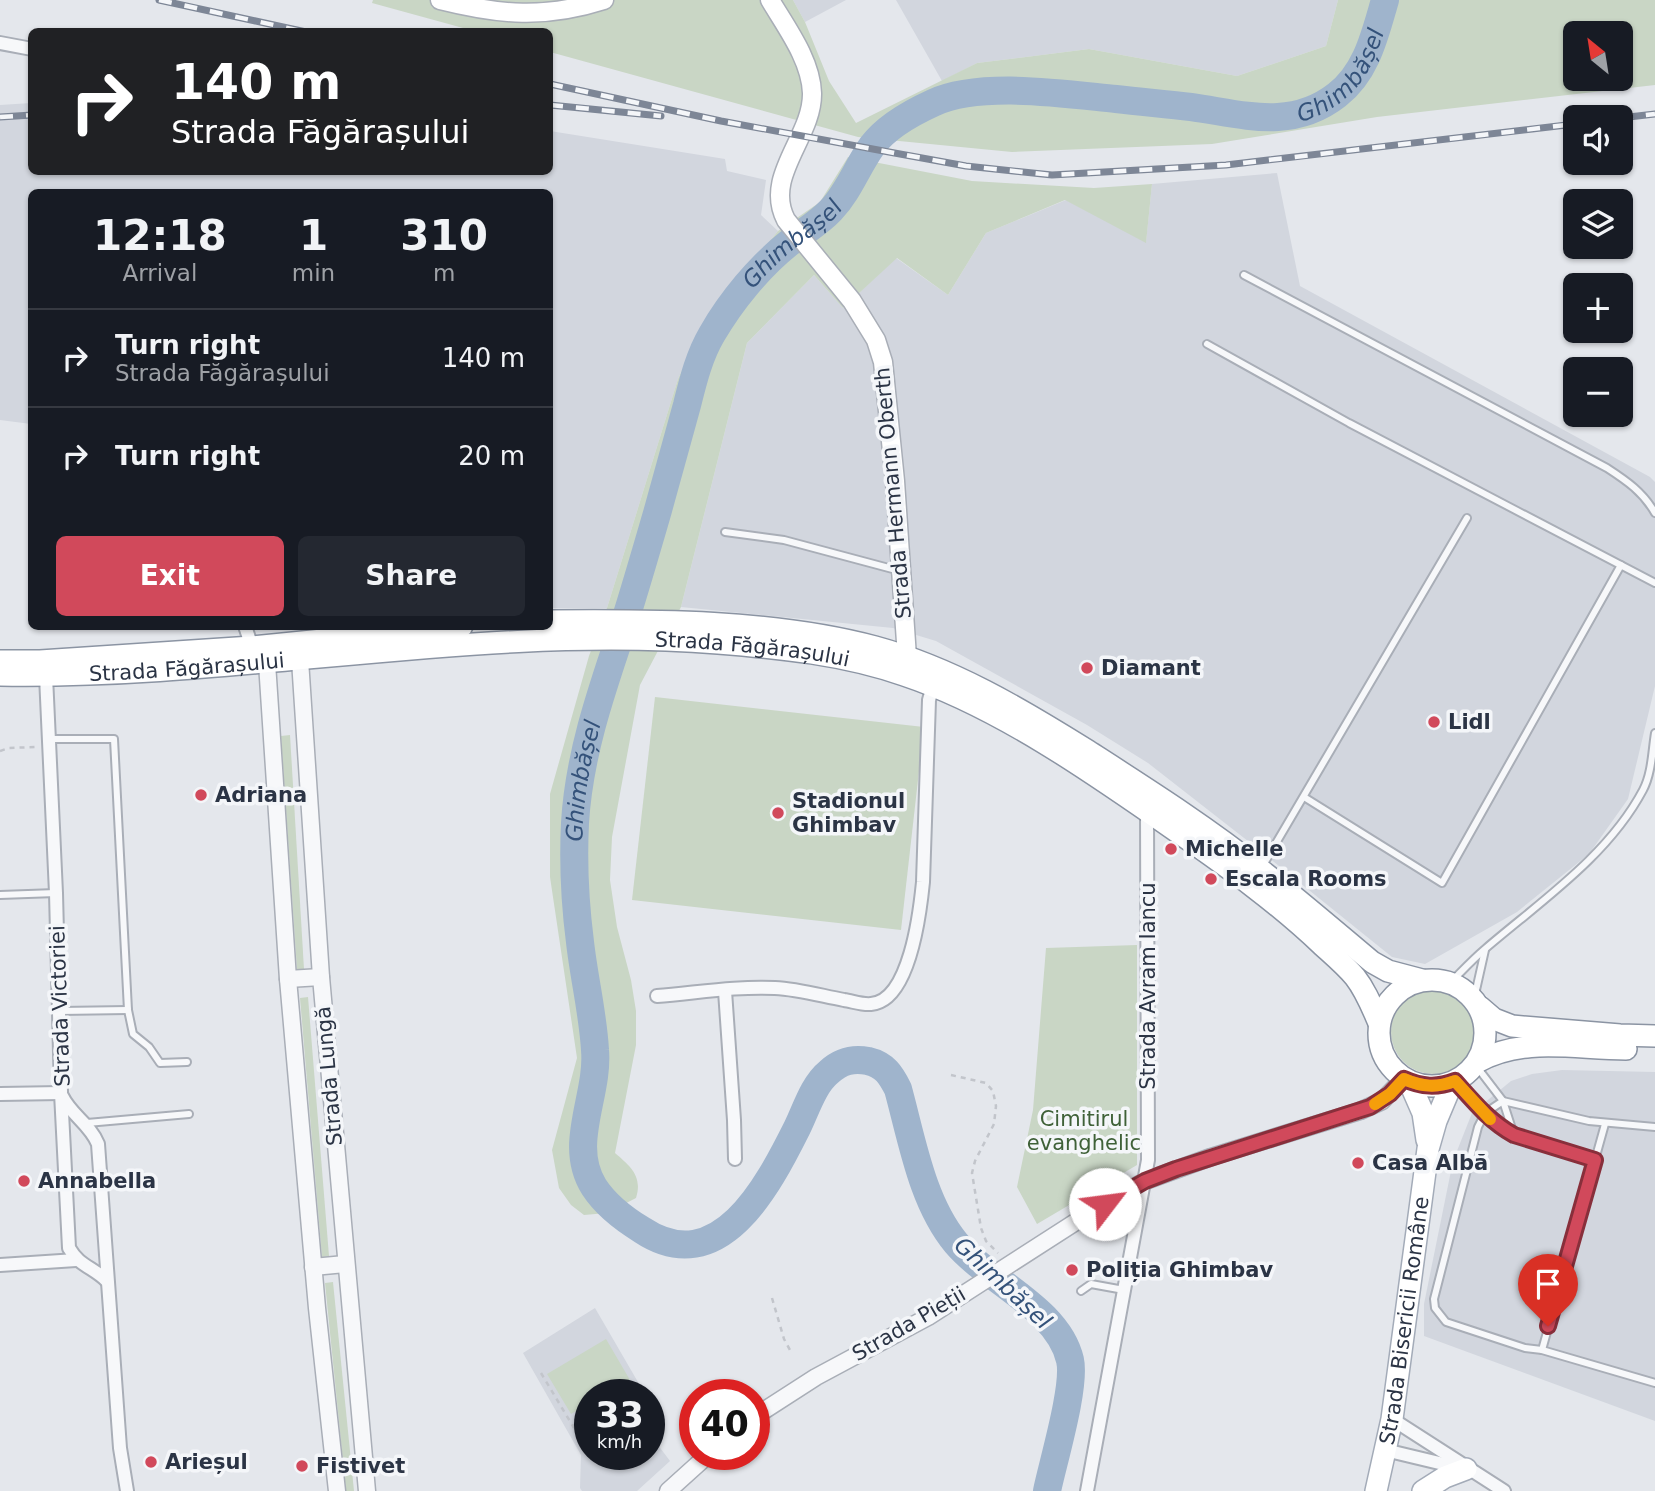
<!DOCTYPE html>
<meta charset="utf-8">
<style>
:root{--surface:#171b24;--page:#242831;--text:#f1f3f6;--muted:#9ea1a6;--line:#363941;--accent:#d1495b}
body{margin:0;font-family:"DejaVu Sans",sans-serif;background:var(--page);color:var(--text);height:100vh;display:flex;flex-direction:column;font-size:26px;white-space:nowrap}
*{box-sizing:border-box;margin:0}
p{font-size:23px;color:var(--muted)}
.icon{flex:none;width:38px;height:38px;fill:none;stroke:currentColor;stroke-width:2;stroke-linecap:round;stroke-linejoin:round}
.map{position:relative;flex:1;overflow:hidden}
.panel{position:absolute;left:28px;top:189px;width:525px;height:441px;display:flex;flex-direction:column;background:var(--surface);border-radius:10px;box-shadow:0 2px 5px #0004}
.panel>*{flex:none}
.hud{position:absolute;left:28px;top:28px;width:525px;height:147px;border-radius:10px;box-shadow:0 2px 5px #0004;background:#202124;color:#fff;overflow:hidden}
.needle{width:46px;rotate:330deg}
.tools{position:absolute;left:1563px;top:21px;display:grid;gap:14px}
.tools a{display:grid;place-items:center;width:70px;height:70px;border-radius:10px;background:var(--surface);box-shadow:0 2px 5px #0004;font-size:35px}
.speed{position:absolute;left:574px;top:1379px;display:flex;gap:14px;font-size:35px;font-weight:700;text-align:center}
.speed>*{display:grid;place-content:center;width:91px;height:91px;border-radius:50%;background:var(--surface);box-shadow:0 2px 5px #0004;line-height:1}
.speed small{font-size:18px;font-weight:400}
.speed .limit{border:10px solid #d22;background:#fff;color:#111}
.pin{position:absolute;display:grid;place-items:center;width:60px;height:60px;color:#fff;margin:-72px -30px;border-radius:50% 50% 50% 0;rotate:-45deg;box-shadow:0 0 7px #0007}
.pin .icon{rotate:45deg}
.me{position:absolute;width:77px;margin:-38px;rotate:60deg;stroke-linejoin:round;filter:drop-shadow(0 0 5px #0008)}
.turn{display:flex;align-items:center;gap:24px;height:147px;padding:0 28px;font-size:32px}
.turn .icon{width:91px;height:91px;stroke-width:2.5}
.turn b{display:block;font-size:49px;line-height:60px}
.eta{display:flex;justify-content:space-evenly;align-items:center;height:119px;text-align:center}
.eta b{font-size:42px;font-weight:600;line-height:49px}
.button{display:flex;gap:14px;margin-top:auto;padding:14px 28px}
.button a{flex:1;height:80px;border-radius:10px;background:var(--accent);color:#fff;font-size:28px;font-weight:600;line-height:80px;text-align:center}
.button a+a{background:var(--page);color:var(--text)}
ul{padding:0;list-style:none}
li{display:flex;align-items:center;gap:21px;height:98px;padding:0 28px;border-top:2px solid var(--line)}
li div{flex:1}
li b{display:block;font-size:26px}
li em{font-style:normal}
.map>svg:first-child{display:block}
.built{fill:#d2d6de}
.green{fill:#c9d6c5;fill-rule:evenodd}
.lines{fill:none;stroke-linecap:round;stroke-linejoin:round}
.river{stroke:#9fb4cc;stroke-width:28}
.service-casing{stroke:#a9aeb7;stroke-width:10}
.minor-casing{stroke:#a9aeb7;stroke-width:16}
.tertiary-casing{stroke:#a9aeb7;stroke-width:19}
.secondary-casing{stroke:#a9aeb7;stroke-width:21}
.primary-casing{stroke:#a3abb8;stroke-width:24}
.trunk-casing{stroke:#8b94a3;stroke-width:24}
.path{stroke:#c2c5cb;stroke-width:2.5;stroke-dasharray:5 5;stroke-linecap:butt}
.service{stroke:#f7f8fa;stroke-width:6}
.minor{stroke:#f7f8fa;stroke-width:12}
.tertiary{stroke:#f7f8fa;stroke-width:16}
.secondary{stroke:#fff;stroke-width:18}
.primary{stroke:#fff;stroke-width:21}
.trunk{stroke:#fff;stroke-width:21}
.rail-casing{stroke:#7d8696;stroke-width:7}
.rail{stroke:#f4f6f9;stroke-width:4.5;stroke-dasharray:13;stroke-linecap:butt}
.route-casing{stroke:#882f3b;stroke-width:18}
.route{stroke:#d1495b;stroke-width:12}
.slow{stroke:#f59e0b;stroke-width:12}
.poi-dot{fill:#d1495b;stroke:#f4f6f9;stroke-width:2.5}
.labels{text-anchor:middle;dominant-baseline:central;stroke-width:7;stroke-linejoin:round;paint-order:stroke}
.street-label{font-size:21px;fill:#2b3445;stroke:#f4f6f9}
.poi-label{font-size:21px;font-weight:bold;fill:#2b3445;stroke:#f4f6f9;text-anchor:start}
.park-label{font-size:21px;fill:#3f6138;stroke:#f4f6f9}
.water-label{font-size:23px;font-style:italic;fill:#34527a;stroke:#f4f6f9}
</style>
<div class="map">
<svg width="1655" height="1491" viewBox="0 0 1655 1491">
<rect width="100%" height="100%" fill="#e4e7ec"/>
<g class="built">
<path d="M793,0h53l-41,22z"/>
<path d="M896,0h442l-12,46 -89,30 -148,-27 -112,14 -35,18z"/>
<path d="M31,103l1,69h518v-41l175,28 2,12 39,9 -5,35 17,16 -74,92 -26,56 -71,229h-57v-416h-518l-1,232 -31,-4v-315z"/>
<path d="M1277,173l23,113 350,191 5,5v204l-27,113 -39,55 -72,58 -92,52 -33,-7 -139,-112 -105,-82 -61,-38 -151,-84 -43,-13 -212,-21 66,-264 67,-68 29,33 53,-50 52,37 38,-62 80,-33 80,42 6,-58z"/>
<path d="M1562,1070l93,2v349l-231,-85v-32l29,-143 19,-48 39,-32 21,-7z"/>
<path d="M595,1308l47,81 -10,6h-42v59h59v-21l21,28 -33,30h-55l-2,-3 1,-33 -58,-102z"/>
</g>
<g class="green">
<path d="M373,0h420l12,22 24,59 27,42 121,-60 112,-14 148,27 89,-30 12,-46h317v85l-278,32 -165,27 -200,8 -154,-15 -308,-85v-20l-76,-1 -102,-28zM1575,33h45v46h-45z"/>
<path d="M848,157l124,24 122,7 58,-4 -6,59 -81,-43 -79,33 -38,62 -51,-37 -54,50 -29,-33 -67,68 -66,264 -41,78 -28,152 -2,43 7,47 14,53 5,31v34l-21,108c15,13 28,23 21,45l-29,15 -23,2 -13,-10 -12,-17 -7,-38 25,-92 -27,-181v-83l39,-138 18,-48 71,-229 26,-56 74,-92 42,-29z"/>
<path d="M655,697l269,30 -23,203 -269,-30z"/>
<path d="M290,735l14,234h-7l-16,-233z"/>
<path d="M1137,945v220l-100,59 -20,-37 16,-77 13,-162z"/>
<circle cx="1433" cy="1032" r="42"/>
<path d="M308,997l21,259 -7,1 -22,-259z"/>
<path d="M333,1282l21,209h-8l-21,-208z"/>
<path d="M606,1339l24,41 -25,15h-15v8l-19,11 -24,-40z"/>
</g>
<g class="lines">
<path class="river" id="s1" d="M1047,1491c6,-29 29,-105 23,-131 -12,-52 -81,-78 -114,-117 -34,-41 -44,-103 -58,-154 -7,-14 -13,-24 -30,-28 -15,-3 -27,0 -39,11 -16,13 -23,38 -32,56 -29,58 -78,153 -155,102 -18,-11 -37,-26 -48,-43 -27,-43 5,-91 1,-137 -2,-36 -11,-72 -15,-108 -5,-39 -7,-79 -5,-119 4,-69 27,-134 49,-199 12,-38 23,-76 34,-114 10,-35 19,-70 29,-105 6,-24 12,-49 25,-71 19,-33 47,-67 77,-91 14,-11 30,-20 42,-33 18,-19 26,-43 41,-64 15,-20 39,-33 61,-43 47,-22 132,-9 183,-4 25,3 50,5 75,8 51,7 100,24 146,-12 30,-23 38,-61 48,-95"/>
<g class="service-casing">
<g id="service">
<path d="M1244,275l363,193c20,13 36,24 48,45"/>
<path d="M1207,344l142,79 306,160"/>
<path d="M725,532l59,8 116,31"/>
<path d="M50,739h64l14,271 5,24 16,13 11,16 27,-1"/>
<path d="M1304,797l138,86 179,-318"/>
<path d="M1262,867l205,-349"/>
<path d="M0,895l56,-2"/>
<path d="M1451,982c11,-11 22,-23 34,-33 56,-48 123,-93 158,-159 9,-17 9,-39 12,-57"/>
<path d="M1474,999l11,-49"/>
<path d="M60,1011l68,-1"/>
<path d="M1477,1067l26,34 11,34"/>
<path d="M1457,1083c17,19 33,40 57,52l81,25"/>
<path d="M87,1123l102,-9"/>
<path d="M1655,1127l-66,-6 -86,-20 -18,12 -7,14 -44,172 1,9 11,14 79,26 17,2 113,33"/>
<path d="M1081,1291l10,-7 33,6"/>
<path d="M1542,1350l63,-226"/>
</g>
</g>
<g class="minor-casing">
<g id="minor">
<path d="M0,43l32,6"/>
<path d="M245,626l7,21"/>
<path d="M46,676l10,217 5,200 8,155c10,18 24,19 38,33"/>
<path d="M725,991l9,129 1,39"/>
<path d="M657,996c39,-3 79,-10 118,-8 23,1 47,8 69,12 8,1 18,5 27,4 39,-3 49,-92 52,-122l6,-182 4,-14"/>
<path d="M0,1094l61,-1"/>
<path d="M62,1096c9,19 28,28 36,48l22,304 7,43"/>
<path d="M0,1265l76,-5"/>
<path d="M1392,1419l112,72"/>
<path d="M1385,1450l71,17"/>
<path d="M1087,1491l61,-331 -1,-349"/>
</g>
</g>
<g class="tertiary-casing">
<g id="tertiary">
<path d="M300,660l21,317 46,514"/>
<path d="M267,663l21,316 29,329 20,183"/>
<path d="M288,979l33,-2"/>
<path d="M313,1267l32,-3"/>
<path d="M754,1417l62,-40 112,-60 160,-103 57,-33 66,-24 149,-46 22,-10 22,-23"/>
<path d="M668,1491l41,-37"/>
</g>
</g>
<g class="secondary-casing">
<g id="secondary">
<path d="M440,0c60,15 105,19 164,0"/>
<path d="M770,0c16,27 41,60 42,93 1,44 -49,83 -26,127l66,81 24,39 7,22 12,119 12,176"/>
</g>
</g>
<g class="primary-casing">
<g id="primary">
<path d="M1409,1081l14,32 4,27"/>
<path id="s2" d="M1376,1491l16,-72 36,-270 8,-28 16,-38"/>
<path d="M1423,1491l22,-14 21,-8"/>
</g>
</g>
<g class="trunk-casing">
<g id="trunk">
<path d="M550,621c105,-1 223,-1 325,26 77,21 146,62 213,104 59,38 119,76 174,120 37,29 73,60 110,91l16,9 34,9"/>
<path d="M0,661h40l212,-14 210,-21"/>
<path id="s3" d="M0,675c240,4 478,-51 718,-32 63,5 126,11 186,32 96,32 192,100 275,158 50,35 99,70 143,112 11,10 23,20 33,32 11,14 17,30 24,46"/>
<circle cx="1432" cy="1033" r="53"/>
<path d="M1480,1007l14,12 18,7 108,9 35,1"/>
<path d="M1477,1062c47,-26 97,-13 149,-13"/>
</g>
</g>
<g class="path">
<path d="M0,751l9,-3 26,-1"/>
<path d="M951,1075l35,8 7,8 3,15 -2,18 -19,37 -3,12 9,55 5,13 12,12"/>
<path d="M772,1298l12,41 6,11"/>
<path d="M541,1373l33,55"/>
</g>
<use href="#service" class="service"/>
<use href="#minor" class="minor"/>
<use href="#tertiary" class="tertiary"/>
<use href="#secondary" class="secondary"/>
<use href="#primary" class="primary"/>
<use href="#trunk" class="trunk"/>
<g class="rail-casing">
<g id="rail">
<path d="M159,0l147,32"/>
<path d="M550,84l171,37 168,31 77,14 86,9 174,-10 349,-41"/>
<path d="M550,105l111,11"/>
<path d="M0,117l32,-2"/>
<path d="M1620,118l35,-4"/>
</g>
</g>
<use href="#rail" class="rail"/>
</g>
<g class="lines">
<g class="route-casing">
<path id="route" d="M1105,1204l40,-23 31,-12 194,-62 20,-13 14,-15c18,8 33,9 51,2 18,20 35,41 59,54l81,25 -47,166"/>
</g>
<use href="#route" class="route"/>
<path class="slow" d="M1375,1104l15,-10 14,-15c18,8 33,9 51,2l35,38"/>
</g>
<g class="poi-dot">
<circle cx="1087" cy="668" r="7"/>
<circle cx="1434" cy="722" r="7"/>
<circle cx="201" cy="795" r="7"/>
<circle cx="778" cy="813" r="7"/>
<circle cx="1171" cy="849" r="7"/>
<circle cx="1211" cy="879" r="7"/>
<circle cx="1358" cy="1163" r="7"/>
<circle cx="24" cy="1181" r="7"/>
<circle cx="1072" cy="1270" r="7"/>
<circle cx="151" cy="1462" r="7"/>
<circle cx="302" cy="1466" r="7"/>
</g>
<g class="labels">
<g class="street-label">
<text transform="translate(893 493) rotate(-95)">Strada Hermann Oberth</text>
<text stroke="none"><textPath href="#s3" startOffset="754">Strada Făgărașului</textPath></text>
<text stroke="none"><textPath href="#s3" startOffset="187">Strada Făgărașului</textPath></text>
<text transform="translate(1148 986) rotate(-90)">Strada Avram Iancu</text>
<text transform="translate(60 1006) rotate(-92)">Strada Victoriei</text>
<text transform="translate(329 1076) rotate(-95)">Strada Lungă</text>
<text stroke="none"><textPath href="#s2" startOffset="173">Strada Bisericii Române</textPath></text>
<text transform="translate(909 1324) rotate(-30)">Strada Pieții</text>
</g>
<g class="poi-label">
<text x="1101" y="668">Diamant</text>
<text x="1448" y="722">Lidl</text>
<text x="215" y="795">Adriana</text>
<text x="792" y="801">Stadionul<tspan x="792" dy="24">Ghimbav</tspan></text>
<text x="1185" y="849">Michelle</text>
<text x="1225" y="879">Escala Rooms</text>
<text x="1372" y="1163">Casa Albă</text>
<text x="38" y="1181">Annabella</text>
<text x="1086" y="1270">Poliția Ghimbav</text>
<text x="165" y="1462">Arieșul</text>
<text x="316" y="1466">Fistivet</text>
</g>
<g class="park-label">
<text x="1084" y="1119">Cimitirul<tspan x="1084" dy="24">evanghelic</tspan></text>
</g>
<g class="water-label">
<text stroke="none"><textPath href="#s1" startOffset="2527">Ghimbășel</textPath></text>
<text stroke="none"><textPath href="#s1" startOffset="1895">Ghimbășel</textPath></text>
<text stroke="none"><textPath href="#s1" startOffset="1307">Ghimbășel</textPath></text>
<text transform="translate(1003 1283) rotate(43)">Ghimbășel</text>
</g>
</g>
</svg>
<div class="tools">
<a><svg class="needle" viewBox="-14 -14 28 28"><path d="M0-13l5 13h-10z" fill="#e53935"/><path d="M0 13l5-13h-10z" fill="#9ea1a6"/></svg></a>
<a><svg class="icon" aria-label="sound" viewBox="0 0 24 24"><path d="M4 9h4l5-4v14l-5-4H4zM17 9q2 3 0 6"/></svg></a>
<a><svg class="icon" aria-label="layers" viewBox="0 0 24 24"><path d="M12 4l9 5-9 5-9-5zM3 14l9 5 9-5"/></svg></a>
<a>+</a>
<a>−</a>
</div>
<div class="speed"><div>33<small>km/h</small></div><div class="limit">40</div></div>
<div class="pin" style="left:1548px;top:1326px;background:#d93025"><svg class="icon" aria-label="arrive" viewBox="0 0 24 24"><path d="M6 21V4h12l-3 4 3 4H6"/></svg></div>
<svg class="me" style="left:1105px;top:1204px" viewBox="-20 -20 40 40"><circle r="19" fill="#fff"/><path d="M0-13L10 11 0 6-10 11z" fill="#d1495b"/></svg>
<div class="hud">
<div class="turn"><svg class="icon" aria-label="right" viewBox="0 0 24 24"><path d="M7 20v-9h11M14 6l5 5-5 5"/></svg><div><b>140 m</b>Strada Făgărașului</div></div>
</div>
<section class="panel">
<div class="eta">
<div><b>12:18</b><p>Arrival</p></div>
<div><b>1</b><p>min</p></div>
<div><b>310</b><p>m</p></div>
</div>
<ul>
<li><svg class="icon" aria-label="right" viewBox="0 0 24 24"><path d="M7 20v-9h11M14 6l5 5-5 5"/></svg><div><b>Turn right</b><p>Strada Făgărașului</p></div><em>140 m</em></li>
<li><svg class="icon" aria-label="right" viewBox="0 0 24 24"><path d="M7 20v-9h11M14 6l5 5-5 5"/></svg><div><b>Turn right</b></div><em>20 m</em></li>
</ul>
<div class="button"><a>Exit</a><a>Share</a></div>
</section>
</div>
